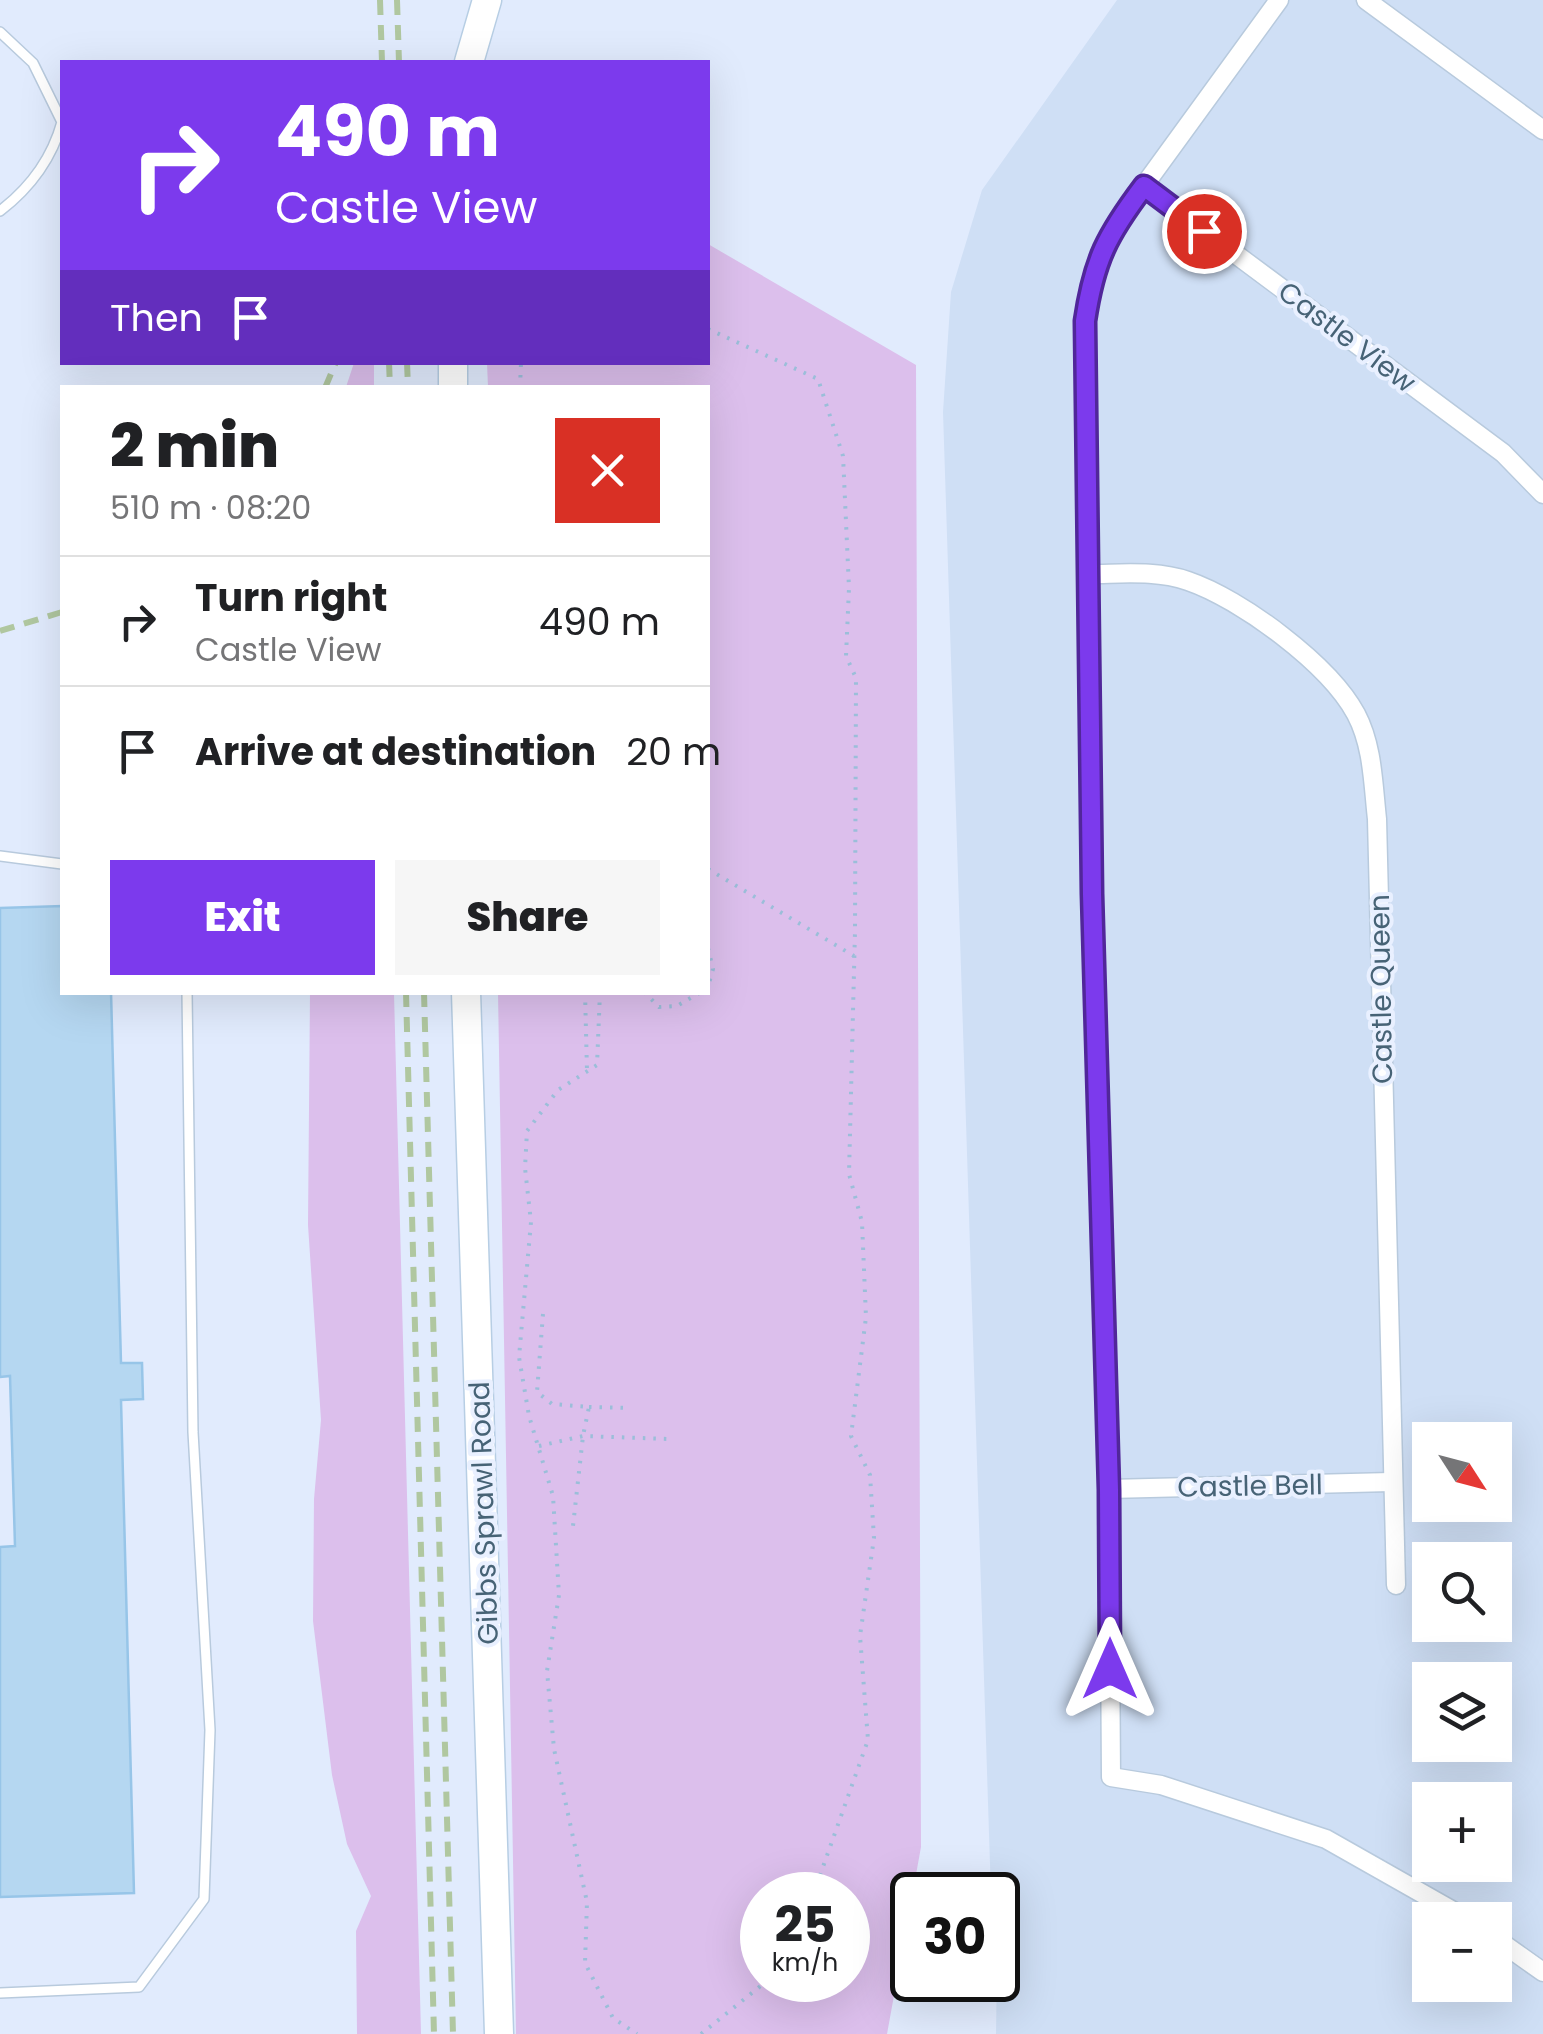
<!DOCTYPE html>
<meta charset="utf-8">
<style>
:root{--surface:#fff;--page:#f6f6f6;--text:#202124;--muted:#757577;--line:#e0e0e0;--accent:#7c3aed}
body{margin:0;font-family:Poppins,sans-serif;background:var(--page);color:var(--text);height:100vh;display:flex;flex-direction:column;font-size:38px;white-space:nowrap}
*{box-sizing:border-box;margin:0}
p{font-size:32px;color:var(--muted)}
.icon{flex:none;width:55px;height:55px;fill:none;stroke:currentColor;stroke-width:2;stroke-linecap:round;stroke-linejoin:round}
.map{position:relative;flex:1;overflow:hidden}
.details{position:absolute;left:60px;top:385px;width:650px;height:610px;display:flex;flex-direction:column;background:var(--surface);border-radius:0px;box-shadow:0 10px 40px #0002}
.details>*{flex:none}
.guide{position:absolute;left:60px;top:60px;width:650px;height:305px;border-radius:0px;box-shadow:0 10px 40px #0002;background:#7c3aed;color:#fff;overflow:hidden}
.needle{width:65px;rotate:126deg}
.tools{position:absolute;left:1412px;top:1422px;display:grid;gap:20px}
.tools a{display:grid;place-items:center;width:100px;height:100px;border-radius:0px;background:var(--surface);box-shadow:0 10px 40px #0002;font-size:50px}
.speed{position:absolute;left:740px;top:1872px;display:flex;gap:20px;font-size:50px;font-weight:700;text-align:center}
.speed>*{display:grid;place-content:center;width:130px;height:130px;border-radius:50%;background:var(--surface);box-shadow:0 10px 40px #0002;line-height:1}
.speed small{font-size:25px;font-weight:400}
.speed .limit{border:5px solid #111;border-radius:15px;background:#fff;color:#111}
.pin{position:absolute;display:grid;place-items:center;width:85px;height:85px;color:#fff;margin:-42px;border:5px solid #fff;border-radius:50%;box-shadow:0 2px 10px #0007}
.me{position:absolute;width:110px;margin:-55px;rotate:0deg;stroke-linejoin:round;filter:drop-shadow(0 0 8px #0008)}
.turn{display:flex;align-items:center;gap:35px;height:210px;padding:0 50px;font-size:45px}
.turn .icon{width:130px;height:130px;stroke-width:2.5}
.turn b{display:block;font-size:70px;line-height:85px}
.then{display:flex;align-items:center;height:95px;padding:0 50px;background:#0003;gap:20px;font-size:38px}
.round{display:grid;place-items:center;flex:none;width:105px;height:105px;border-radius:0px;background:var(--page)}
.headline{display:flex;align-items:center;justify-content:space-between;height:170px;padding:0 50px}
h1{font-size:60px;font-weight:800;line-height:75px}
.cta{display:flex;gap:20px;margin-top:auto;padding:20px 50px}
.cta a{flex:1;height:115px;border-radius:0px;background:var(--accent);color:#fff;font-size:40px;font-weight:800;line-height:115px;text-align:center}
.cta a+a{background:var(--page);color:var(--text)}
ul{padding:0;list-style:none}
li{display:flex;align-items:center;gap:30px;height:130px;padding:0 50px;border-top:2px solid var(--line)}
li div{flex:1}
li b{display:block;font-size:38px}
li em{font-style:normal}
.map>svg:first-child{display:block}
.residential{fill:#cfdff5;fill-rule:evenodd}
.green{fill:#dcbfec;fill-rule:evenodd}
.building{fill:#b5d7f1;stroke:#97c5e8;stroke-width:2.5}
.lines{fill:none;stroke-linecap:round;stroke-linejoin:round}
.service-casing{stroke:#b8cadd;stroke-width:12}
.minor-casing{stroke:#b8cadd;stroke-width:21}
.secondary-casing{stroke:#b7cee4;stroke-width:31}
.path{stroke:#9bbed9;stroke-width:4;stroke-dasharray:2.5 8;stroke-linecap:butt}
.service{stroke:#fff;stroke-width:9}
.minor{stroke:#fff;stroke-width:18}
.secondary{stroke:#fff;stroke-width:28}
.rail{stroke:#b0c7a0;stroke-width:6;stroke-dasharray:15 10;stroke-linecap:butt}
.route-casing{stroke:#51269a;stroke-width:25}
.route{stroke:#7c3aed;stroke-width:18}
.labels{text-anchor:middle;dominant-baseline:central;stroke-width:8;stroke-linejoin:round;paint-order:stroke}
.street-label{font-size:28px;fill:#476376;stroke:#e9f0ff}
</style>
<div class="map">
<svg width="1543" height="2034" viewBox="0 0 1543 2034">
<rect width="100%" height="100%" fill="#e1ebfd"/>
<path class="residential" d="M1117,0h426v2034h-547l2,-139h-7l-48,-1483 8,-120 31,-102zM1430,1440h65v65h-65zM1430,1560h65v65h-65zM1430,1680h65v65h-65zM1430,1800h65v65h-65zM1430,1920h65v65h-65z"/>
<g class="green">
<path d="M708,244l208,121 5,1482 -34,187h-371l-18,-1041 210,-1v-604l-220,-1 -1,-24 221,-1zM762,1895h86v85h-86z"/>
<path d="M354,363h20v24h-28z"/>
<path d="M310,993h84l27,1041h-64l-1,-103 15,-35 -24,-52 -15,-69 -19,-154 1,-122 7,-79 -13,-195z"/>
</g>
<path class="building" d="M62,906v86h49l10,371h21l1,36 -22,1 13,493 -134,4v-350l15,-1 -5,-170 -10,1v-469z"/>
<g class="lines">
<g class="service-casing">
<g id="service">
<path d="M0,32l33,31 29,59c-10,36 -32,66 -62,89"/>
<path d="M0,856l62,8"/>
<path d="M0,1993l139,-6 65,-88 6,-169 -17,-298 -6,-440"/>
</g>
</g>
<g class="minor-casing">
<g id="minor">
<path d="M1279,0l-160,220c-20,33 -28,63 -34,101l6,572 18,596 2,288 50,8 165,54 143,81"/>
<path d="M1366,0l177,130"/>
<path d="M1144,186l359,267 40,41"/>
<path d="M1088,574c34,0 68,-4 100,7 53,18 141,83 168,133 17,32 17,70 21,105l19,766"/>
<path d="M1109,1489l282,-7"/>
<path d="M1495,1938l48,34"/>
</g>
</g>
<g class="secondary-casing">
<g id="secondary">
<path d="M469,62l18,-62"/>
<path d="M453,362v26"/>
<path d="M466,992l33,1042"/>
</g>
</g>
<g class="path">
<path d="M708,329l110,50 25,77 6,132 -3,68 10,22 -1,253 -6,243 13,48 4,95 -15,119 19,39 4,63 -14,98 8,104 -55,155"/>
<path d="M520,388l1,-26"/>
<path d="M708,869l146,87"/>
<path d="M708,948l5,21 -5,18"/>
<path d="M585,992l2,79"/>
<path d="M600,992l-3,73 -39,25 -31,41 -2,37 6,54 -12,135 10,59 24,80 6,99 -12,76 7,78 33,153 -2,61 28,55 24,16"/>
<path d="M644,992l15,15 18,-1 24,-14"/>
<path d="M543,1314l-6,78 15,12 37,3 -6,29 -10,90"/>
<path d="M589,1407l40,1"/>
<path d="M539,1446l44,-10 85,3"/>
<path d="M701,2034l67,-54"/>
</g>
<use href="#service" class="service"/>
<use href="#minor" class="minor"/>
<use href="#secondary" class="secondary"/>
<g class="rail">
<path d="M380,0l2,62"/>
<path d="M397,0l2,62"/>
<path d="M389,362l1,26"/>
<path d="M407,362l1,26"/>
<path d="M325,388l11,-26"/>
<path d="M0,631l62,-19"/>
<path d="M406,992l28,1042"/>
<path d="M424,992l29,1042"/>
</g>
</g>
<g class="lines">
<g class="route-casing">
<path id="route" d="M1110,1669l-1,-179 -17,-596 -7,-573c9,-61 22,-86 59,-135l60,45"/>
</g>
<use href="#route" class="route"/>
</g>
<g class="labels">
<g class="street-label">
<text transform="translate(1347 337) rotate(37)">Castle View</text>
<text transform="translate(1381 989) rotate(-91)">Castle Queen</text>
<text transform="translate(1250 1486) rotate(-1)">Castle Bell</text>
<text transform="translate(484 1513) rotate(-92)">Gibbs Sprawl Road</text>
</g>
</g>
</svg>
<div class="tools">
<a><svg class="needle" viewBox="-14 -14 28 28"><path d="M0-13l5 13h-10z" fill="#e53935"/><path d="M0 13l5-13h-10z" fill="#757577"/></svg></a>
<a><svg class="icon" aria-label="search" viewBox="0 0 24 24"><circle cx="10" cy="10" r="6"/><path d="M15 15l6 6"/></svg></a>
<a><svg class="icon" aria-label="layers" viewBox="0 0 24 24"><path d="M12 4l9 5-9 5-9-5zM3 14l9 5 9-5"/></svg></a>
<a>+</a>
<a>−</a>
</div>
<div class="speed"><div>25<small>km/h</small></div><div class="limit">30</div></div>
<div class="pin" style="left:1204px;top:231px;background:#d93025"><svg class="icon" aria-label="arrive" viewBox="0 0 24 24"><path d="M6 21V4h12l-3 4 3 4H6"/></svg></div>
<svg class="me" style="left:1110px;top:1669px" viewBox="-20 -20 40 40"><path d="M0-17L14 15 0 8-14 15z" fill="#7c3aed" stroke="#fff" stroke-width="4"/></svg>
<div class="guide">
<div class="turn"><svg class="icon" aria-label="right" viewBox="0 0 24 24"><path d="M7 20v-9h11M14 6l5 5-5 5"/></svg><div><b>490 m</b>Castle View</div></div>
<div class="then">Then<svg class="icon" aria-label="arrive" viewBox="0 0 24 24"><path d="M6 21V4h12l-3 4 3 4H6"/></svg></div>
</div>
<section class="details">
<div class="headline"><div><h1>2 min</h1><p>510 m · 08:20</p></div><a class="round" style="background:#d93025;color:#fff"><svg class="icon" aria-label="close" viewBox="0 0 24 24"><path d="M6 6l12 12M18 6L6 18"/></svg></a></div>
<ul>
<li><svg class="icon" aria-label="right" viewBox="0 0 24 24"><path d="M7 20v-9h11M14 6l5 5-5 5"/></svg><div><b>Turn right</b><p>Castle View</p></div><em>490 m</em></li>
<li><svg class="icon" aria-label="arrive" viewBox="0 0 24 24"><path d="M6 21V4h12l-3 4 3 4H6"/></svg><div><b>Arrive at destination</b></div><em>20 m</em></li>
</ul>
<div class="cta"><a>Exit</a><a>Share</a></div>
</section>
</div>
